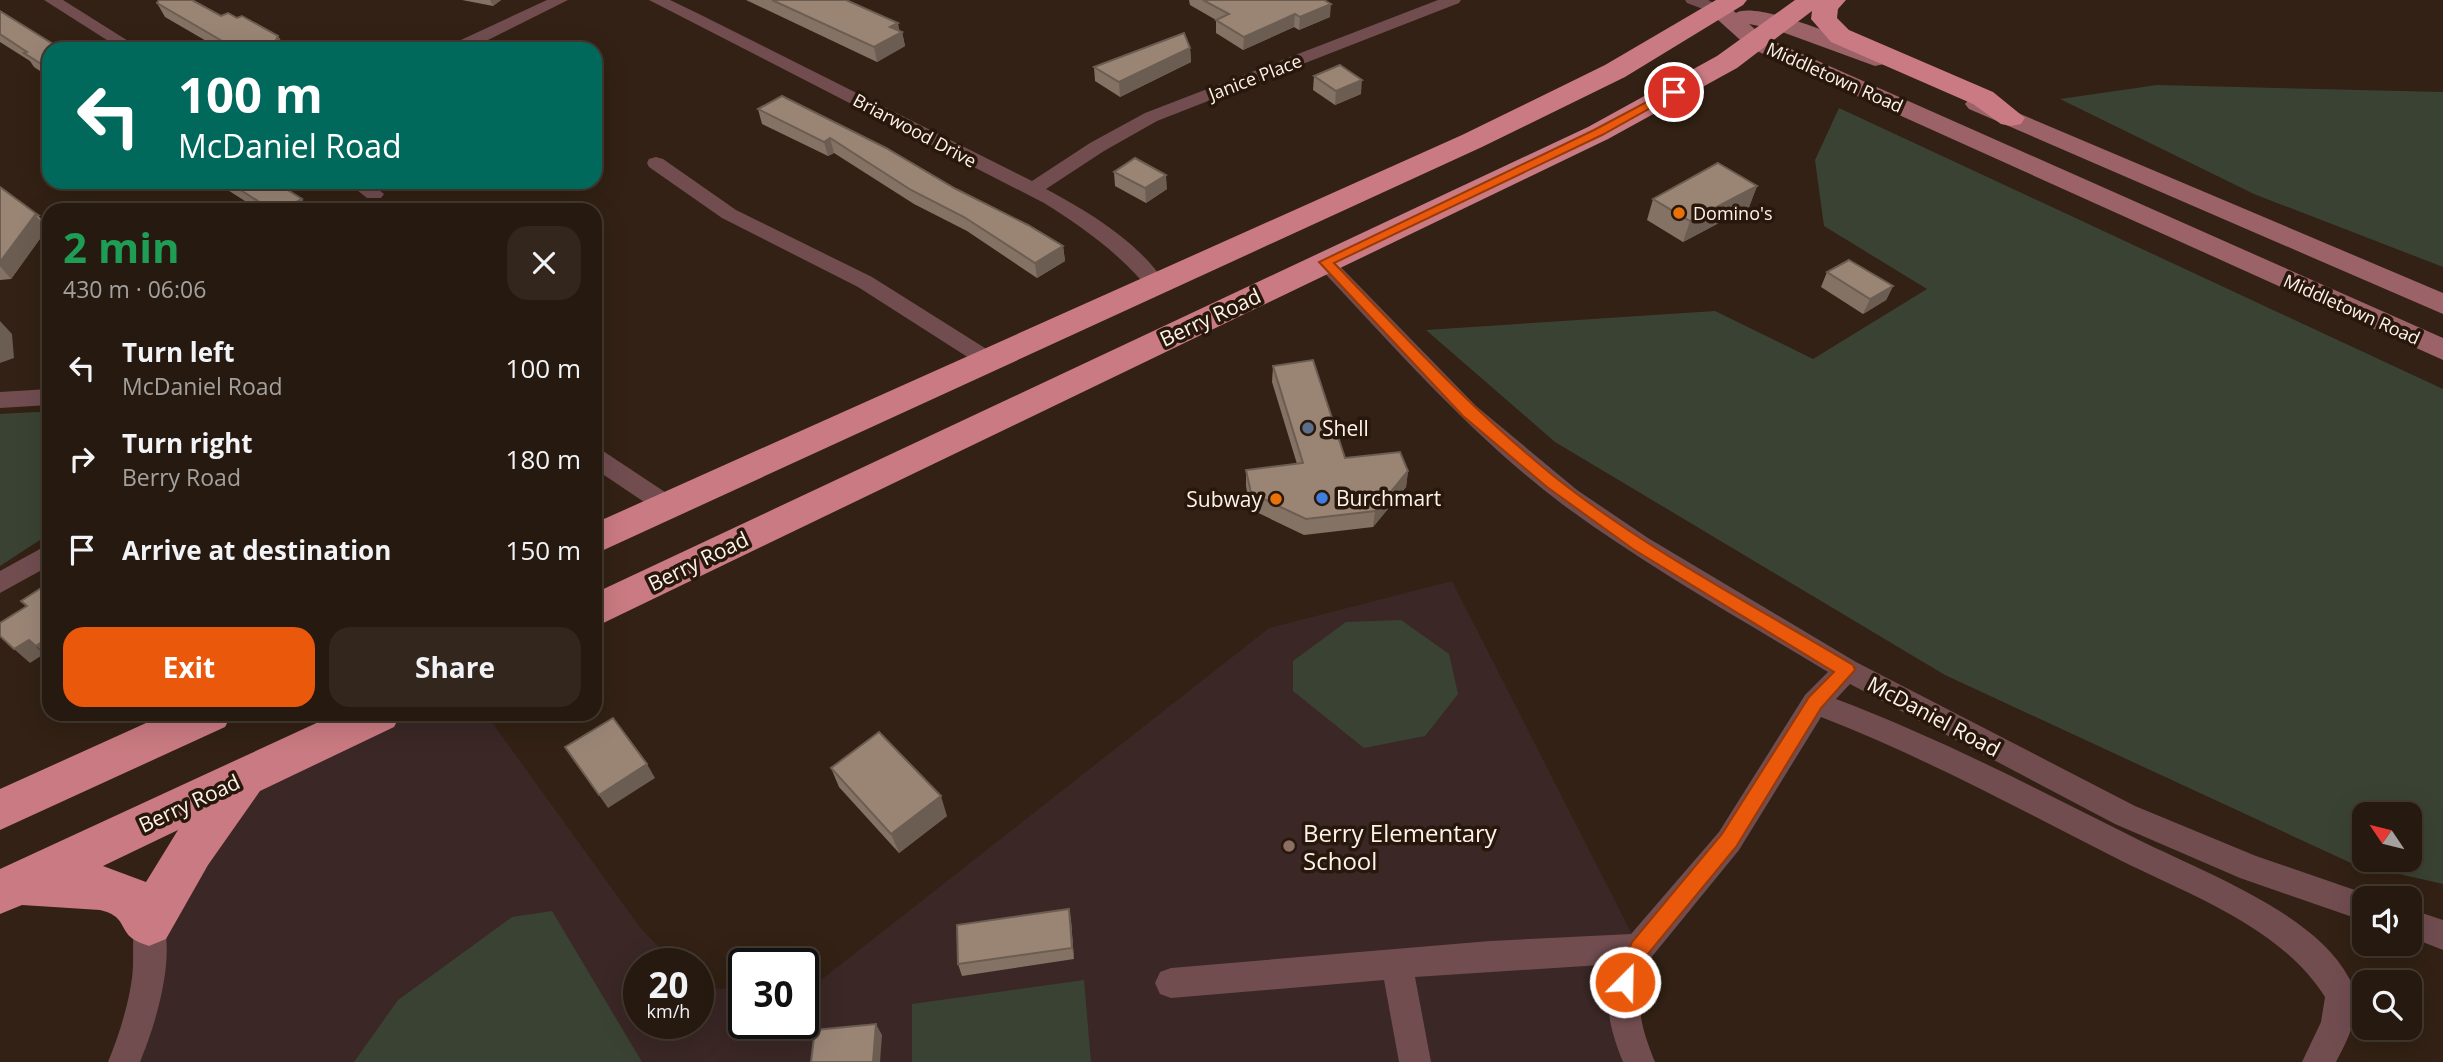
<!DOCTYPE html>
<meta charset="utf-8">
<style>
:root{--surface:#26190f;--page:#32261d;--text:#f1f3f6;--muted:#a4a09e;--line:#42382f;--accent:#ea580c}
body{margin:0;font-family:"Open Sans",sans-serif;background:var(--page);color:var(--text);height:100vh;display:flex;flex-direction:column;font-size:26px;white-space:nowrap}
*{box-sizing:border-box;margin:0}
p{font-size:23px;color:var(--muted)}
.icon{flex:none;width:38px;height:38px;fill:none;stroke:currentColor;stroke-width:2;stroke-linecap:round;stroke-linejoin:round}
.map{position:relative;flex:1;overflow:hidden}
.details{position:absolute;left:42px;top:203px;width:560px;height:518px;display:flex;flex-direction:column;background:var(--surface);border-radius:21px;box-shadow:0 7px 28px #0002,0 0 0 2px var(--line)}
.details>*{flex:none}
.banner{position:absolute;left:42px;top:42px;width:560px;height:147px;border-radius:21px;box-shadow:0 7px 28px #0002,0 0 0 2px var(--line);background:#00695c;color:#fff;overflow:hidden}
.needle{width:46px;rotate:305deg}
.buttons{position:absolute;left:2352px;top:802px;display:grid;gap:14px}
.buttons a{display:grid;place-items:center;width:70px;height:70px;border-radius:14px;background:var(--surface);box-shadow:0 7px 28px #0002,0 0 0 2px var(--line);font-size:35px}
.speed{position:absolute;left:623px;top:948px;display:flex;gap:14px;font-size:35px;font-weight:700;text-align:center}
.speed>*{display:grid;place-content:center;width:91px;height:91px;border-radius:50%;background:var(--surface);box-shadow:0 7px 28px #0002,0 0 0 2px var(--line);line-height:1}
.speed small{font-size:18px;font-weight:400}
.speed .limit{border:4px solid #111;border-radius:10px;background:#fff;color:#111}
.pin{position:absolute;display:grid;place-items:center;width:60px;height:60px;color:#fff;margin:-30px;border:4px solid #fff;border-radius:50%;box-shadow:0 2px 7px #0007}
.me{position:absolute;width:77px;margin:-38px;rotate:23deg;stroke-linejoin:round;filter:drop-shadow(0 0 5px #0008)}
.turn{display:flex;align-items:center;gap:24px;height:147px;padding:0 21px;font-size:32px}
.turn .icon{width:91px;height:91px;stroke-width:2.5}
.turn b{display:block;font-size:49px;line-height:60px}
.round{display:grid;place-items:center;flex:none;width:74px;height:74px;border-radius:21px;background:var(--page)}
.headline{display:flex;align-items:center;justify-content:space-between;height:119px;padding:0 21px}
h1{font-size:42px;font-weight:700;line-height:52px;color:#1e9e55}
.button{display:flex;gap:14px;margin-top:auto;padding:14px 21px}
.button a{flex:1;height:80px;border-radius:21px;background:var(--accent);color:#fff;font-size:28px;font-weight:700;line-height:80px;text-align:center}
.button a+a{background:var(--page);color:var(--text)}
ul{padding:0;list-style:none}
li{display:flex;align-items:center;gap:21px;height:91px;padding:0 21px}
li div{flex:1}
li b{display:block;font-size:26px}
li em{font-style:normal}
.map>svg:first-child{display:block}
.education{fill:#3a2726}
.green{fill:#3a4333;fill-rule:evenodd}
.lines{fill:none;stroke-linecap:round;stroke-linejoin:round}
.minor{fill:#714d50;fill-rule:evenodd}
.secondary{fill:#9b6268;fill-rule:evenodd}
.trunk{fill:#ca7a82;fill-rule:evenodd}
.wall{fill:#847265}
.shaded-wall{fill:#6c5d52}
.building{fill:#9a8575;stroke:#6c5d52;stroke-width:2}
.route{fill:#ea580c;stroke:#983908;stroke-width:2}
.food-dot{fill:#e8710a;stroke:#28170b;stroke-width:2.5}
.service-dot{fill:#5c6f8a;stroke:#28170b;stroke-width:2.5}
.shop-dot{fill:#3f7fe0;stroke:#28170b;stroke-width:2.5}
.education-dot{fill:#8d6e63;stroke:#28170b;stroke-width:2.5}
.labels{text-anchor:middle;dominant-baseline:central;stroke-width:7;stroke-linejoin:round;paint-order:stroke}
.far-street-label{font-size:18px;fill:#fef2ea;stroke:#28170b}
.far-poi-label{font-size:18px;fill:#fef2ea;stroke:#28170b;text-anchor:start}
.street-label{font-size:21px;fill:#fef2ea;stroke:#28170b}
.poi-label{font-size:21px;fill:#fef2ea;stroke:#28170b;text-anchor:start}
.near-poi-label{font-size:24px;fill:#fef2ea;stroke:#28170b;text-anchor:start}
</style>
<div class="map">
<svg width="2443" height="1062" viewBox="0 0 2443 1062">
<rect width="100%" height="100%" fill="#322114"/>
<path class="education" d="M1452,581l187,367v114h-1515l24,-77 64,-167 167,-104h107l156,216 34,34h-37v60h59v-38l24,3 22,-8v43h59v-38l9,1 457,-359z"/>
<g class="green">
<path d="M2157,85l286,7v175l-189,-73 -194,-95z"/>
<path d="M1839,108l604,281v495l-92,-21 -406,-188 -390,-233 -129,-112 289,-19 98,48 114,-70 -103,-63 -9,-66zM2364,814h46v45h-46z"/>
<path d="M36,412l13,1v121l-49,32v-152z"/>
<path d="M1401,620l48,34 9,40 -33,42 -61,12 -71,-57v-30l53,-39z"/>
<path d="M552,911l90,151h-288l44,-62 114,-83z"/>
<path d="M1084,980l7,82h-179v-58z"/>
</g>
<g class="lines">
<g class="minor">
<path d="M44,0h19l78,49h-20z"/>
<path d="M547,0h21l-98,49h-22l2,-4z"/>
<path d="M649,0h21l27,13 335,168 58,-38 55,-30 293,-113h23l-2,3 -302,118 -53,30 -58,38c43,23 93,53 120,95l-3,5c-11,3 -15,-2 -23,-10 -28,-31 -61,-54 -96,-76z"/>
<path d="M1685,0h23l19,10 -8,5 -32,-12z"/>
<path d="M656,157l7,2 73,51 136,67 124,78 3,5 -3,5 -8,2 -8,-2 -122,-78 -136,-69 -73,-51 -2,-4 2,-4z"/>
<path d="M347,182h22l15,12 -3,4h-14z"/>
<path d="M1325,256l7,2 144,148 101,84 71,48 208,124 279,144 121,50 119,41 -11,1v23l-124,-43 -125,-54 -265,-140 -14,15c101,38 197,88 293,136 66,34 185,76 220,143 16,29 1,57 -13,84h-34l19,-40 4,-25c-46,-73 -142,-104 -215,-142 -96,-49 -189,-99 -289,-138l-82,133 -89,109c-18,37 -10,66 5,103h-32c-14,-35 -21,-62 -7,-98l-201,13 16,85h-32l-15,-82 -213,18 -11,-4 -5,-11 5,-11 11,-4 319,-27 141,-7 88,-102 86,-137 23,-23c-89,-54 -182,-106 -266,-168 -91,-69 -166,-155 -244,-238l-3,-4 3,-4z"/>
<path d="M49,389v16l-49,3v-16z"/>
<path d="M595,449l8,2 74,49 3,6 -3,6 -9,3 -9,-3 -64,-43z"/>
<path d="M49,544v22l-49,27v-22z"/>
<path d="M149,908l11,5c18,40 -4,110 -20,149h-32c11,-27 20,-55 24,-84 3,-21 -2,-46 6,-65z"/>
<path d="M2410,909l33,11v30l-33,-13z"/>
</g>
<g class="secondary">
<path d="M1719,3l8,2 9,8c22,-13 121,31 148,41l3,5 -3,5 -9,2 -101,-37 -25,-5 15,13 679,301v22l-695,-313 -41,-37 4,-5z"/>
<path d="M1978,96l465,197v21l-474,-205 -4,-5 4,-5z"/>
</g>
<g class="trunk">
<path d="M1716,0h31l-4,5 -118,72 -143,70 -887,407v-31l867,-388 143,-70z"/>
<path d="M1795,0h51l-8,9 -1,9 12,12 144,62 32,26 -4,6 -10,2 -10,-2 -28,-20 -142,-62 -20,-23 1,-8 -75,57 -129,71 -1013,488v-34l993,-466 129,-71z"/>
<path d="M166,714h66l-7,13 -225,103v-41z"/>
<path d="M336,714h65l-7,13 -134,64 -52,74 -42,74 -17,7c-5,-2 -12,-4 -16,-7 -14,-10 -7,-23 -33,-29l-78,-5 -22,9v-45zM178,830l-32,52 -43,-16z"/>
</g>
</g>
<g class="wall">
<path d="M462,0h39l-8,6z"/>
<path d="M746,0h100l56,32 3,14 -28,16z"/>
<path d="M1189,0h135l6,17 -31,13 -5,-3 -51,23 -27,-17v-13l-26,-15z"/>
<path d="M157,3l121,33 8,13h-66l-55,-32z"/>
<path d="M0,11l49,38v28l-15,-10 -4,-6 -30,-19z"/>
<path d="M1190,48l1,14 -71,35 -25,-16 -1,-14z"/>
<path d="M1314,76l47,18 -26,11 -22,-15z"/>
<path d="M758,109l198,80 107,57 2,15 -28,17 -70,-47 -53,-27 -80,-51 -6,3 -66,-32z"/>
<path d="M1114,172l53,17 -21,14 -31,-17z"/>
<path d="M215,182h60l34,28h-50z"/>
<path d="M1757,186l-8,21 -66,35 -36,-22 6,-21z"/>
<path d="M0,187l38,28 11,14h-2l-36,50 -11,1z"/>
<path d="M1827,272l66,14 -7,14 -23,14 -42,-27z"/>
<path d="M1273,366l72,92 63,13 -2,16 -33,40 -69,8 -54,-26 -4,-23v-16l51,-6 -25,-82z"/>
<path d="M831,768l116,48 -48,37 -60,-66z"/>
<path d="M1069,909l2,12 3,38 -112,17 -4,-12z"/>
</g>
<g class="shaded-wall">
<path d="M490,0h11l-8,6z"/>
<path d="M1331,4l-1,13 -31,13 1,-13z"/>
<path d="M1295,14l-1,13 -51,23 1,-13z"/>
<path d="M898,23l2,10 2,-1 3,14 -28,16 -3,-15 16,-20z"/>
<path d="M278,36l7,12 1,1h-7l-4,-7z"/>
<path d="M1190,48l1,14 -71,35 -1,-15z"/>
<path d="M1362,80l-1,14 -26,11 1,-14z"/>
<path d="M830,138l4,15 -6,3 -4,-14z"/>
<path d="M1166,175l1,14 -21,14 -1,-15z"/>
<path d="M1757,186l-8,21 -66,35 7,-21z"/>
<path d="M302,199l7,11h-28z"/>
<path d="M35,215l12,14 -36,50 -11,-13v-4z"/>
<path d="M1063,246l2,15 -28,17 -2,-15z"/>
<path d="M1893,286l-7,14 -23,14 7,-15z"/>
<path d="M0,321l12,13 2,24 -14,5z"/>
<path d="M1408,471l-2,16 -33,40 2,-16z"/>
<path d="M49,637v21l-13,-12z"/>
<path d="M29,640l15,14 -14,9 -16,-14z"/>
<path d="M647,764l8,14 -47,30 -9,-13z"/>
<path d="M941,796l6,20 -48,37 -8,-19z"/>
<path d="M1069,909l2,12 3,38 -2,-11z"/>
<path d="M876,1024l6,11 -2,27h-7z"/>
</g>
<g class="building">
<path d="M159,0h33l29,16 7,-3 9,5 5,-2 36,20 -3,6 10,6 -3,1h-46l-79,-46z"/>
<path d="M772,0h74l52,23 -8,4 12,5 -28,15z"/>
<path d="M1203,0h121l7,4 -31,13 -5,-3 -51,23 -28,-17 13,-6z"/>
<path d="M0,11l61,38h-12v20l-25,-16 3,-1 -27,-18z"/>
<path d="M1184,33l6,15 -71,34 -25,-15z"/>
<path d="M1340,65l22,15 -26,11 -22,-15z"/>
<path d="M782,96l104,52 70,41 72,36 35,21 -28,17 -71,-46 -53,-27 -81,-52 -6,4 -66,-33z"/>
<path d="M1135,158l31,17 -21,13 -31,-16z"/>
<path d="M1718,163l39,23 -67,35 -37,-22z"/>
<path d="M228,182h47l27,17 -21,11h-9z"/>
<path d="M0,187l38,28h-3l-35,47z"/>
<path d="M1849,260l44,26 -23,13 -43,-27z"/>
<path d="M1313,360l32,98 55,-6 8,19 -33,40 -69,8 -55,-26 -5,-23 57,-7 -30,-97z"/>
<path d="M49,583v54l-13,9 -7,-6 -15,9 -14,-13v-13l27,-17 -6,-5z"/>
<path d="M613,718l34,46 -48,31 -34,-48z"/>
<path d="M879,732l62,64 -50,38 -60,-66z"/>
<path d="M1069,909l3,39 -114,16 -1,-39z"/>
<path d="M876,1024l-3,38h-62l4,-32z"/>
</g>
<path class="route" d="M1669,90l10,2 -77,43 -268,128c72,75 141,150 222,215 91,72 197,127 297,187l2,5 -34,38 -85,139 -89,108 -15,34 -7,3 -8,-3 -3,-7 18,-40 90,-108 87,-137 25,-25 -201,-123 -86,-62 -84,-71 -144,-154 275,-132z"/>
<g class="food-dot">
<circle cx="1679" cy="213" r="7"/>
<circle cx="1276" cy="499" r="7"/>
</g>
<circle class="service-dot" cx="1308" cy="428" r="7"/>
<circle class="shop-dot" cx="1322" cy="498" r="7"/>
<circle class="education-dot" cx="1289" cy="846" r="7"/>
<g class="labels">
<g class="far-street-label">
<text transform="translate(1255 77) rotate(-21)">Janice Place</text>
<text transform="translate(1835 77) rotate(24)">Middletown Road</text>
<text transform="translate(915 130) rotate(28)">Briarwood Drive</text>
<text transform="translate(2352 309) rotate(24)">Middletown Road</text>
</g>
<g class="far-poi-label">
<text x="1693" y="213">Domino's</text>
</g>
<g class="street-label">
<text transform="translate(1210 317) rotate(-25)">Berry Road</text>
<text transform="translate(698 561) rotate(-26)">Berry Road</text>
<text transform="translate(1934 716) rotate(28)">McDaniel Road</text>
<text transform="translate(189 803) rotate(-25)">Berry Road</text>
</g>
<g class="poi-label">
<text x="1322" y="428">Shell</text>
<text x="1336" y="498">Burchmart</text>
<text x="1262" y="499" text-anchor="end">Subway</text>
</g>
<g class="near-poi-label">
<text x="1303" y="832">Berry Elementary<tspan x="1303" dy="28">School</tspan></text>
</g>
</g>
</svg>
<div class="buttons">
<a><svg class="needle" viewBox="-14 -14 28 28"><path d="M0-13l5 13h-10z" fill="#e53935"/><path d="M0 13l5-13h-10z" fill="#a4a09e"/></svg></a>
<a><svg class="icon" aria-label="sound" viewBox="0 0 24 24"><path d="M4 9h4l5-4v14l-5-4H4zM17 9q2 3 0 6"/></svg></a>
<a><svg class="icon" aria-label="search" viewBox="0 0 24 24"><circle cx="10" cy="10" r="6"/><path d="M15 15l6 6"/></svg></a>
</div>
<div class="speed"><div>20<small>km/h</small></div><div class="limit">30</div></div>
<div class="pin" style="left:1674px;top:92px;background:#d93025"><svg class="icon" aria-label="arrive" viewBox="0 0 24 24"><path d="M6 21V4h12l-3 4 3 4H6"/></svg></div>
<svg class="me" style="left:1625px;top:982px" viewBox="-20 -20 40 40"><circle r="17" fill="#ea580c" stroke="#fff" stroke-width="3"/><path d="M0-11L8 9 0 5-8 9z" fill="#fff"/></svg>
<div class="banner">
<div class="turn"><svg class="icon" aria-label="left" viewBox="0 0 24 24"><path d="M17 20v-9H6M10 6l-5 5 5 5"/></svg><div><b>100 m</b>McDaniel Road</div></div>
</div>
<section class="details">
<div class="headline"><div><h1>2 min</h1><p>430 m · 06:06</p></div><a class="round"><svg class="icon" aria-label="close" viewBox="0 0 24 24"><path d="M6 6l12 12M18 6L6 18"/></svg></a></div>
<ul>
<li><svg class="icon" aria-label="left" viewBox="0 0 24 24"><path d="M17 20v-9H6M10 6l-5 5 5 5"/></svg><div><b>Turn left</b><p>McDaniel Road</p></div><em>100 m</em></li>
<li><svg class="icon" aria-label="right" viewBox="0 0 24 24"><path d="M7 20v-9h11M14 6l5 5-5 5"/></svg><div><b>Turn right</b><p>Berry Road</p></div><em>180 m</em></li>
<li><svg class="icon" aria-label="arrive" viewBox="0 0 24 24"><path d="M6 21V4h12l-3 4 3 4H6"/></svg><div><b>Arrive at destination</b></div><em>150 m</em></li>
</ul>
<div class="button"><a>Exit</a><a>Share</a></div>
</section>
</div>
